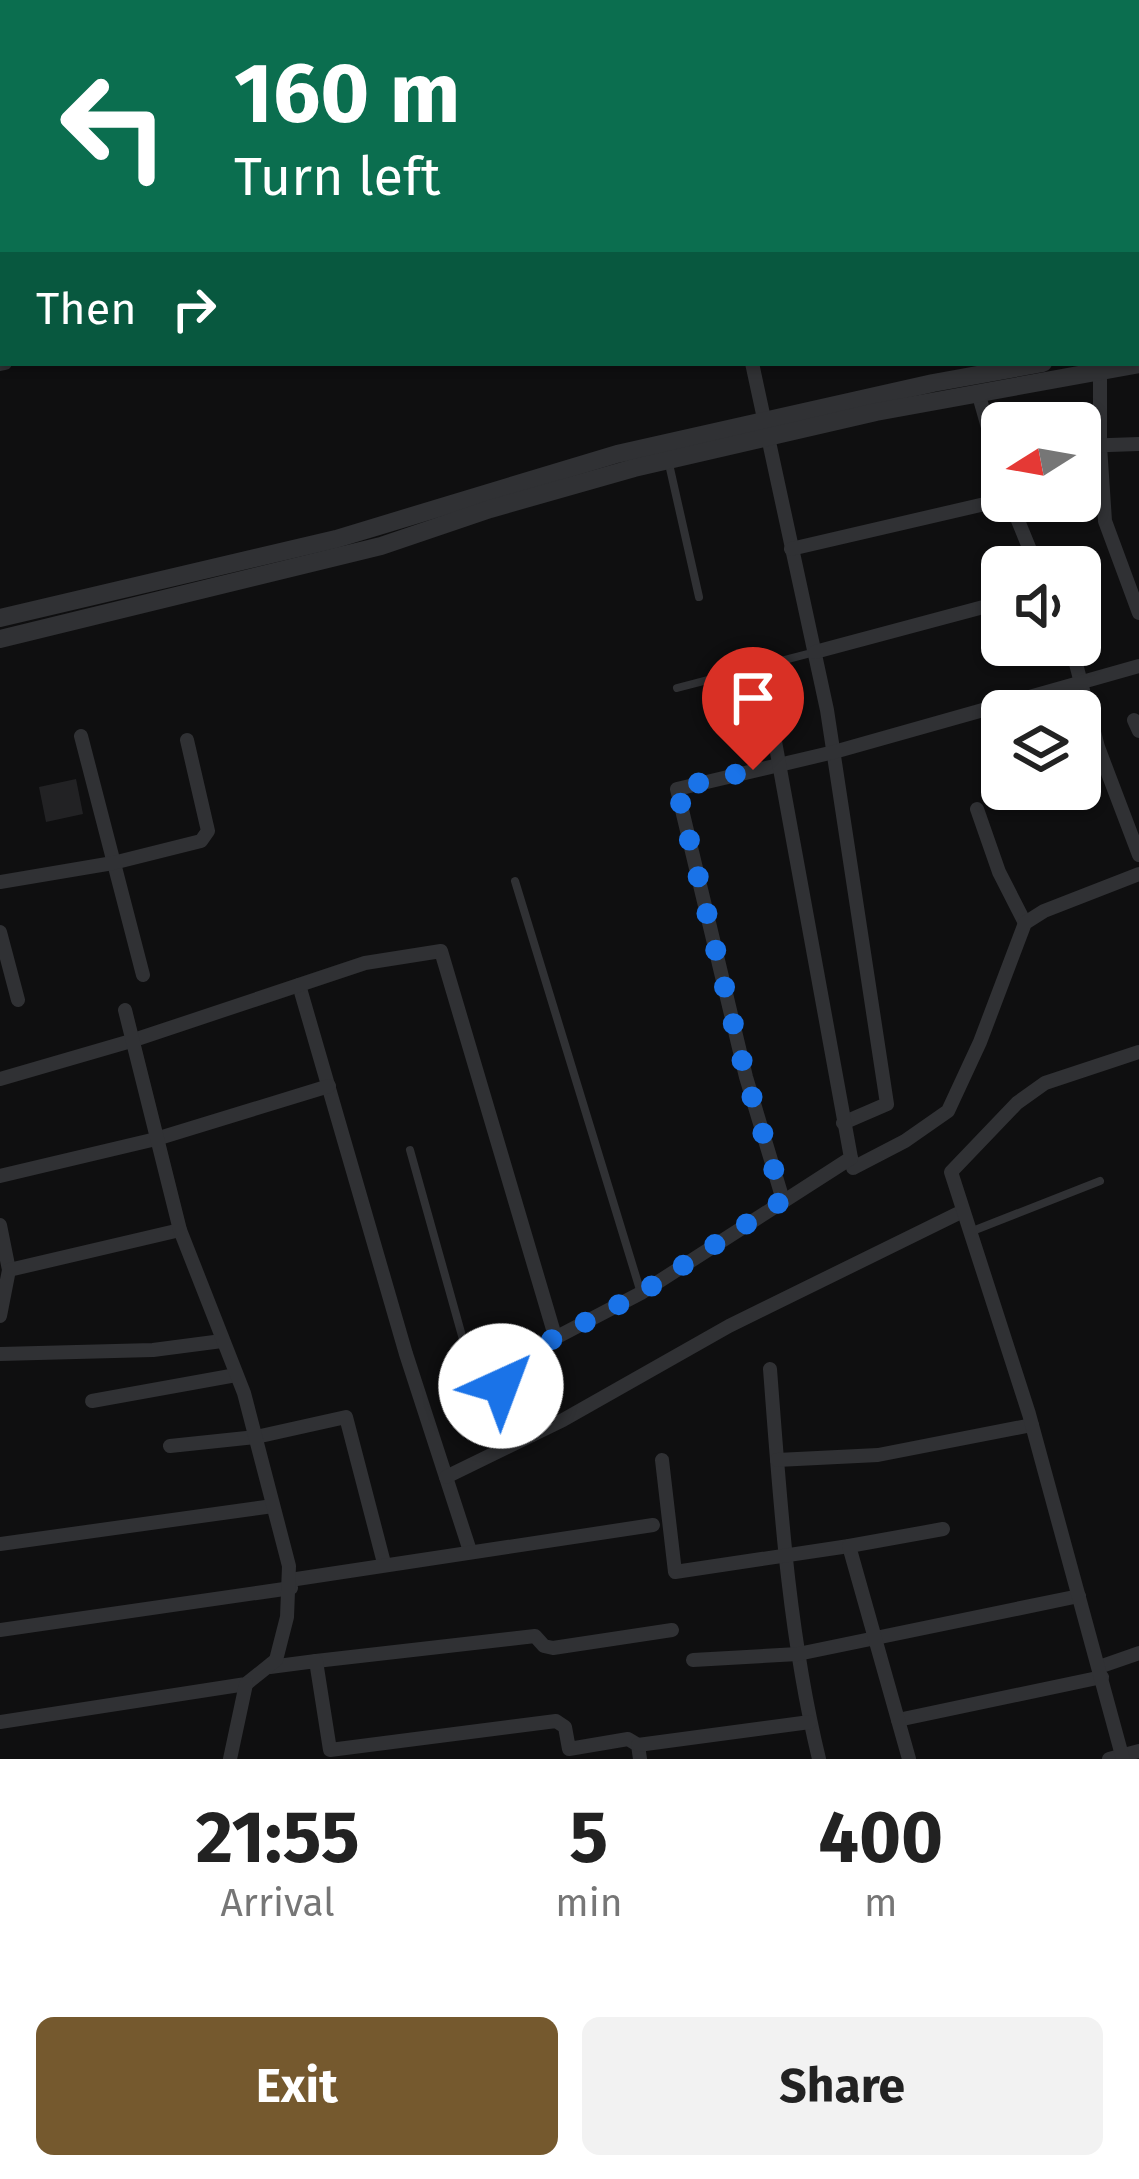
<!DOCTYPE html>
<style>
:root{--surface:#fff;--page:#f2f2f2;--text:#222;--muted:#767676;--accent:#75592e}
body{margin:0;font-family:"Fira Sans",sans-serif;background:var(--page);color:var(--text);height:100vh;display:flex;flex-direction:column;font-size:45px;white-space:nowrap}
*{box-sizing:border-box;margin:0}
p{font-size:39px;color:var(--muted)}
.icon{flex:none;width:66px;height:66px;fill:none;stroke:currentColor;stroke-width:2;stroke-linecap:round;stroke-linejoin:round}
.map{position:relative;height:1759px;overflow:hidden}
.panel{display:flex;flex-direction:column;background:var(--surface);flex:1}
.panel>*{flex:none}
.banner{position:absolute;left:0px;top:0px;width:1140px;height:366px;box-shadow:0 3px 9px #0004;background:#0b6e4f;color:#fff;overflow:hidden}
.needle{width:78px;rotate:259deg}
.buttons{position:absolute;left:981px;top:402px;display:grid;gap:24px}
.buttons a{display:grid;place-items:center;width:120px;height:120px;border-radius:18px;background:var(--surface);box-shadow:0 3px 9px #0004;font-size:60px}
.pin{position:absolute;display:grid;place-items:center;width:102px;height:102px;color:#fff;margin:-123px -51px;border-radius:50% 50% 50% 0;rotate:-45deg;box-shadow:0 0 12px #0007}
.pin .icon{rotate:45deg}
.me{position:absolute;width:132px;margin:-66px;rotate:43deg;stroke-linejoin:round;filter:drop-shadow(0 0 9px #0008)}
.turn{display:flex;align-items:center;gap:42px;height:252px;padding:0 36px;font-size:54px}
.turn .icon{width:156px;height:156px;stroke-width:2.5}
.turn b{display:block;font-size:84px;line-height:102px}
.then{display:flex;align-items:center;height:114px;padding:0 36px;background:#0003;gap:24px;font-size:45px}
.eta{display:flex;justify-content:space-evenly;align-items:center;height:204px;text-align:center}
.eta b{font-size:72px;font-weight:700;line-height:84px}
.action{display:flex;gap:24px;margin-top:auto;padding:24px 36px}
.action a{flex:1;height:138px;border-radius:18px;background:var(--accent);color:#fff;font-size:48px;font-weight:700;line-height:138px;text-align:center}
.action a+a{background:var(--page);color:var(--text)}
.map>svg:first-child{display:block}
.building{fill:#222224}
.lines{fill:none;stroke-linecap:round;stroke-linejoin:round}
.service{stroke:#303134;stroke-width:8}
.minor{stroke:#303134;stroke-width:14}
.tertiary{stroke:#303134;stroke-width:18}
.route{stroke:#1a73e8;stroke-width:21;stroke-dasharray:0 37.8}
</style>
<div class="map">
<svg width="1139" height="1759" viewBox="0 0 1139 1759">
<rect width="100%" height="100%" fill="#0f0f10"/>
<path class="building" d="M76,779l7,35 -37,8 -7,-35z"/>
<g class="lines">
<g class="service">
<path d="M669,464l30,133"/>
<path d="M677,688l138,-36"/>
<path d="M515,881l126,412"/>
<path d="M410,1150l54,193 16,20 20,9"/>
<path d="M970,1232l130,-51"/>
</g>
<g class="minor">
<path d="M699,0v3"/>
<path d="M938,0l1,3"/>
<path d="M296,3l3,-3"/>
<path d="M832,3l20,-3"/>
<path d="M0,35l3,-1"/>
<path d="M0,125h3"/>
<path d="M0,250h3"/>
<path d="M752,363l75,347 60,394 -44,19"/>
<path d="M1100,363v83l5,75 34,92"/>
<path d="M0,364l5,-1"/>
<path d="M978,392l24,85"/>
<path d="M1080,446l59,-2"/>
<path d="M1010,501l27,66"/>
<path d="M791,549l211,-49"/>
<path d="M1071,645l27,102 41,108"/>
<path d="M815,652l187,-50"/>
<path d="M1134,720l5,11"/>
<path d="M81,736l62,239"/>
<path d="M977,809l22,63 26,51"/>
<path d="M0,882l113,-19 88,-22 7,-10 -21,-91"/>
<path d="M0,932l18,68"/>
<path d="M299,985l107,369 64,197"/>
<path d="M0,1079l131,-38 234,-78 76,-12 114,385"/>
<path d="M851,1158l2,10 52,-27 43,-30 32,-69 45,-119 19,-12 95,-37"/>
<path d="M0,1176l156,-37 173,-53"/>
<path d="M783,1200l-37,-123 -69,-288 157,-37 305,-86"/>
<path d="M0,1225l9,45"/>
<path d="M0,1316l9,-46 171,-40"/>
<path d="M0,1354l153,-4 69,-9"/>
<path d="M770,1369c10,130 18,262 49,390"/>
<path d="M92,1401l144,-26"/>
<path d="M532,1435l-31,-49 -1,-14 11,-11 130,-68 210,-135 -79,-433"/>
<path d="M170,1446l86,-9 90,-20 38,146"/>
<path d="M662,1460l13,112 174,-26"/>
<path d="M777,1460l101,-5 154,-30"/>
<path d="M446,1477l117,-57 166,-94 234,-115"/>
<path d="M0,1544l273,-38"/>
<path d="M290,1580l363,-55"/>
<path d="M0,1630l291,-42"/>
<path d="M693,1660l105,-6 281,-58"/>
<path d="M316,1661l219,-25 9,10 9,2 119,-18"/>
<path d="M270,1667l46,-6 14,89 226,-29 9,6 4,22 59,-10 10,6 2,14"/>
<path d="M1099,1667l40,-14"/>
<path d="M898,1720l204,-43"/>
<path d="M0,1722l246,-38 30,-24 11,-43 2,-51 -45,-173 -64,-163 -55,-220"/>
<path d="M638,1745l172,-23"/>
<path d="M230,1759l16,-75"/>
<path d="M909,1759l-60,-213 94,-17"/>
<path d="M1109,1759l30,-8"/>
<path d="M1123,1759l-94,-345 -78,-242 66,-69 28,-20 94,-31"/>
</g>
<g class="tertiary">
<path d="M1137,346h2"/>
<path d="M0,618l336,-79 281,-85 316,-71 110,-20"/>
<path d="M0,639l381,-93 109,-37 144,-41 242,-56 263,-48"/>
</g>
</g>
<g class="lines">
<path class="route" d="M501,1386l-1,-14 11,-11 130,-68 142,-93 -37,-123 -69,-289 76,-18"/>
</g>
</svg>
<div class="buttons">
<a><svg class="needle" viewBox="-14 -14 28 28"><path d="M0-13l5 13h-10z" fill="#e53935"/><path d="M0 13l5-13h-10z" fill="#767676"/></svg></a>
<a><svg class="icon" aria-label="sound" viewBox="0 0 24 24"><path d="M4 9h4l5-4v14l-5-4H4zM17 9q2 3 0 6"/></svg></a>
<a><svg class="icon" aria-label="layers" viewBox="0 0 24 24"><path d="M12 4l9 5-9 5-9-5zM3 14l9 5 9-5"/></svg></a>
</div>
<div class="pin" style="left:753px;top:770px;background:#d93025"><svg class="icon" aria-label="arrive" viewBox="0 0 24 24"><path d="M6 21V4h12l-3 4 3 4H6"/></svg></div>
<svg class="me" style="left:501px;top:1386px" viewBox="-20 -20 40 40"><circle r="19" fill="#fff"/><path d="M0-13L10 11 0 6-10 11z" fill="#1a73e8"/></svg>
<div class="banner">
<div class="turn"><svg class="icon" aria-label="left" viewBox="0 0 24 24"><path d="M17 20v-9H6M10 6l-5 5 5 5"/></svg><div><b>160 m</b>Turn left</div></div>
<div class="then">Then<svg class="icon" aria-label="right" viewBox="0 0 24 24"><path d="M7 20v-9h11M14 6l5 5-5 5"/></svg></div>
</div>
</div>
<section class="panel">
<div class="eta">
<div><b>21:55</b><p>Arrival</p></div>
<div><b>5</b><p>min</p></div>
<div><b>400</b><p>m</p></div>
</div>
<div class="action"><a>Exit</a><a>Share</a></div>
</section>
